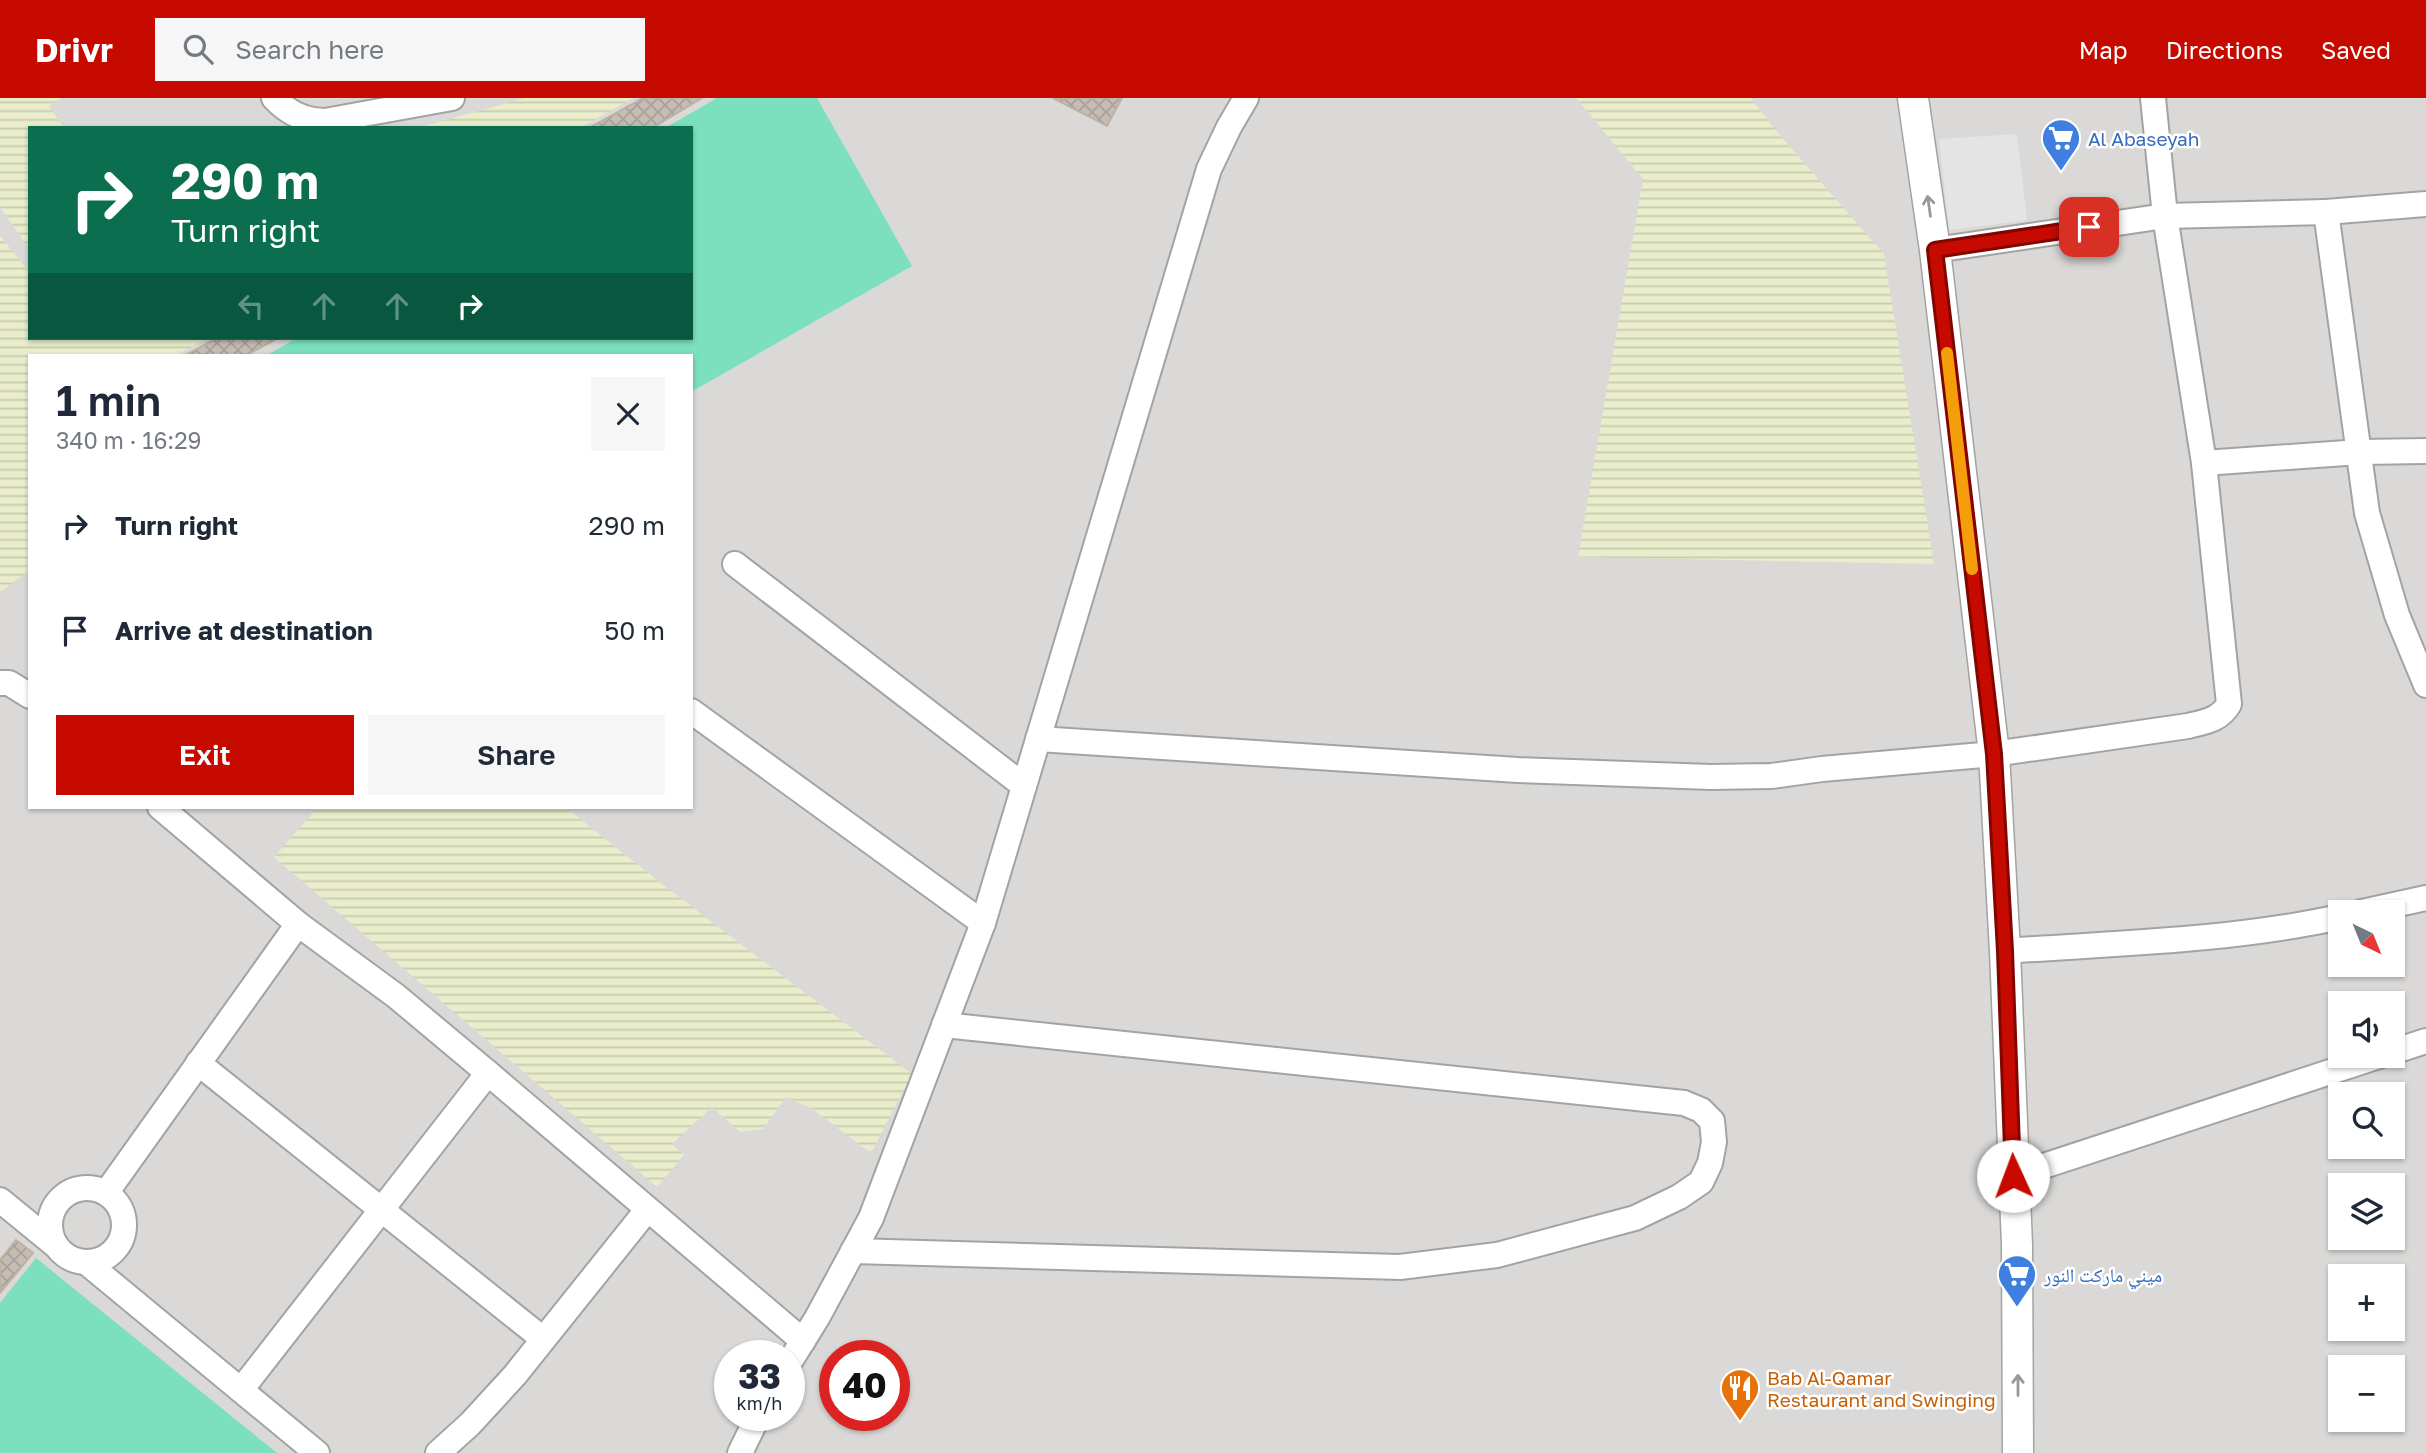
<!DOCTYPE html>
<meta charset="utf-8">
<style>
:root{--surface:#fff;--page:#f6f6f7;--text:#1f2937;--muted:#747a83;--accent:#c70a00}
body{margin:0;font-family:"Golos Text","Noto Naskh Arabic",sans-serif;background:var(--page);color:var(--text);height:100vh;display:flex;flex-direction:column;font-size:26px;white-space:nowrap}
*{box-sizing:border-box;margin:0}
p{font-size:23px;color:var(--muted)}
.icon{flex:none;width:38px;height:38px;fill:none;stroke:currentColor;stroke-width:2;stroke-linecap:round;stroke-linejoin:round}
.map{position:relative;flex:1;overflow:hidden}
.side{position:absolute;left:28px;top:256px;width:665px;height:455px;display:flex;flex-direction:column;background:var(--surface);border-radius:0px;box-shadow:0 2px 5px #0004}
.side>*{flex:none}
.top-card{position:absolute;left:28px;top:28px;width:665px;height:214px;border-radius:0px;box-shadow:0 2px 5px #0004;background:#0b6e4f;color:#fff;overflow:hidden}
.needle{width:46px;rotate:137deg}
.tools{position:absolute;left:2328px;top:802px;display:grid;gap:14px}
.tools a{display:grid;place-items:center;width:77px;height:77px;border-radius:0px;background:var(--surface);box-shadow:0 2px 5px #0004;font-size:35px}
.speed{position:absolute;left:714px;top:1242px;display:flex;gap:14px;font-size:35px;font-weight:700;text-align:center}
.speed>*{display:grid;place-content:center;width:91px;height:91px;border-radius:50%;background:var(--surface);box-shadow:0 2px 5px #0004;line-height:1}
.speed small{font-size:18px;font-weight:400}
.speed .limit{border:10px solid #d22;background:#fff;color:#111}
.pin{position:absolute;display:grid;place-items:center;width:60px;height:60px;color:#fff;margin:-30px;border-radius:14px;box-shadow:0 4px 10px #0006}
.me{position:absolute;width:77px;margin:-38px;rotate:358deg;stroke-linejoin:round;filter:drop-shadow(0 0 5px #0008)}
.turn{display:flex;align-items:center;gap:24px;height:147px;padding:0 28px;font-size:32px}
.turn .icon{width:91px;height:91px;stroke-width:2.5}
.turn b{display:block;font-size:49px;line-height:60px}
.lanes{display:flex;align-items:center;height:66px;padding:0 28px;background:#0003;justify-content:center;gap:35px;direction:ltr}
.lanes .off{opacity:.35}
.round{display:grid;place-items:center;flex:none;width:74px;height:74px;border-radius:0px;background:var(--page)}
.head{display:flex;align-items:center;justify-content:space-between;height:119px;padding:0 28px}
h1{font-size:42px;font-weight:600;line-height:52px}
.primary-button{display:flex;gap:14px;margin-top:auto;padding:14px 28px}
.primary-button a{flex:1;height:80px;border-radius:0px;background:var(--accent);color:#fff;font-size:28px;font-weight:600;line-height:80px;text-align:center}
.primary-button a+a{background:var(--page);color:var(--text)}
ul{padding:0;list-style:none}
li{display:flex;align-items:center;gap:21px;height:105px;padding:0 28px}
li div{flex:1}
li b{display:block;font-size:26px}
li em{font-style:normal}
header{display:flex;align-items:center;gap:42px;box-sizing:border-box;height:98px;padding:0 35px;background:var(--accent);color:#fff}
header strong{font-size:33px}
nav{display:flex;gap:38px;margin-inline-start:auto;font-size:24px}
.search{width:490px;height:63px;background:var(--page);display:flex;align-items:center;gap:18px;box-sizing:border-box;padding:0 24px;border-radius:0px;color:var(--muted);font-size:26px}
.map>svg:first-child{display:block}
.residential{fill:#dad9d8;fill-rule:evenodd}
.farmland{fill:url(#farmland-rules)}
.pitch{fill:#7cdfbe}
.parking{fill:#e4e4e4}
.building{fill:url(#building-cross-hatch);stroke:#bfb1a3;stroke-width:2}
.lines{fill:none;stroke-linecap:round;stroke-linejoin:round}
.minor-casing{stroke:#a3a3a3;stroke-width:28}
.tertiary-casing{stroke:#a3a3a3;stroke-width:33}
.minor{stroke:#fff;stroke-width:24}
.tertiary{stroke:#fff;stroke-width:30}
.oneway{stroke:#999}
.route-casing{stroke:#810600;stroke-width:18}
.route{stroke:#c70a00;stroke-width:12}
.slow{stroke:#f59e0b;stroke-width:12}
.labels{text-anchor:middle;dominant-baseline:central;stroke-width:5;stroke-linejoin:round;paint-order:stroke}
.shop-label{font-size:19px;fill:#366cbe;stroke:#fff;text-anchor:start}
.food-label{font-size:19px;fill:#c56008;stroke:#fff;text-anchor:start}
</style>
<header>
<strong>Drivr</strong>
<div class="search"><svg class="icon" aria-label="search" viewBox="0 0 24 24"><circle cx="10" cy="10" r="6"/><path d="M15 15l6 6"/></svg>Search here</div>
<nav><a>Map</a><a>Directions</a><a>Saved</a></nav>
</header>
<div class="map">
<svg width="2426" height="1355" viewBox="0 0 2426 1355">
<defs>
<pattern id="farmland-rules" width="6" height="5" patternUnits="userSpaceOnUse" patternTransform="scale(1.75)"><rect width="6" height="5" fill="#e9edcb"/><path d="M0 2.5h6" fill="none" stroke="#c7cbae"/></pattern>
<pattern id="building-cross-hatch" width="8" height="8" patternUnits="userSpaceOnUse" patternTransform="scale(1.75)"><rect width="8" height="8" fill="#c5bcb4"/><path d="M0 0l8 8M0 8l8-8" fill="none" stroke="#a9a19a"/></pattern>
</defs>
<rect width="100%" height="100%" fill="#edeae1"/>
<path class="residential" d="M0,0h2426v1355h-2426zM30,30h661v210h-661zM30,257h661v452h-661zM2340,814h52v52h-52zM2340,905h52v52h-52zM2340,996h52v52h-52zM2340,1087h52v52h-52zM2340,1178h52v52h-52zM730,1258h59v60h-59zM835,1258h59v60h-59zM2340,1269h52v52h-52z"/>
<g class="farmland">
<path d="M0,0h61l-12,8 15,22h-34v122l-30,-43z"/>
<path d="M525,0h108l-53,30h-163z"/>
<path d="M1576,0h175l27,35 106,121 50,310 -356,-7 65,-378z"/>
<path d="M0,138l30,37v65h178l-31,17h-147v215l-30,22z"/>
<path d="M318,709h247l97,77 250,190 -41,79 -60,-45 -25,-11 -23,32 -23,3 -28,-25 -40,37 12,11 -27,32 -383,-330z"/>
</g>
<g class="pitch">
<path d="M717,0h100l95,168 -221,126v-37h-424l30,-17h394v-210h-26z"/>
<path d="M36,1160l241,195h-277v-150z"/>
</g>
<path class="parking" d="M2017,36l10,86 -78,10 -10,-91z"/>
<g class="building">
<path d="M643,0h59l-50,30h-63z"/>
<path d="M1053,0h69l-15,28z"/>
<path d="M217,240h61l-31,17h-61z"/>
<path d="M16,1142l17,13 -33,40v-33z"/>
</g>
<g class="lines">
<g class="minor-casing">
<g id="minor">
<path d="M274,0c14,15 30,23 51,23l127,-23"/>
<path d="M2153,0l12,118 39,247 156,-11 66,-1"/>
<path d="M2426,106l-100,8 41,301 30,102 29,70"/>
<path d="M1935,152l230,-34 161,-4"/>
<path d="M735,466l289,222"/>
<path d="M0,585h9l21,13"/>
<path d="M691,613l292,212"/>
<path d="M1038,641l480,31 193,7 60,-1 51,-7 172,-15 194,-28c16,-4 32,-6 41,-22l-25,-241"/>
<path d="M160,709l138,117 98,72 92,77 -247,317"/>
<path d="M2362,814l64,-14"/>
<path d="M2005,853c112,-8 225,-10 335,-34"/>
<path d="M2392,954l34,-11"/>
<path d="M198,965l345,276"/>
<path d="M488,975l315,268"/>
<path d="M2013,1078l369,-121"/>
<circle cx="87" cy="1127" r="37"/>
<path d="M106,1095l192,-269"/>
<path d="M0,1102l55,45"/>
<path d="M853,1153l547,16 97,-12 138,-37 44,-21 22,-15 9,-19 4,-21 -2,-21 -11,-11 -17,-7 -740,-78"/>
<path d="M87,1165l230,190"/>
<path d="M789,1265l28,-45 54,-100 112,-295 226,-754 20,-42 17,-29"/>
<path d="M438,1355l32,-29 45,-49 132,-165"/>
<path d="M740,1355l18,-37"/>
</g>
</g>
<g class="tertiary-casing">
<path id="tertiary" d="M1913,0l22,152 59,504 11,197 12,294 1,208"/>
</g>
<use href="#minor" class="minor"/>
<use href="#tertiary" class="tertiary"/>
</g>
<defs><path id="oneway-shaft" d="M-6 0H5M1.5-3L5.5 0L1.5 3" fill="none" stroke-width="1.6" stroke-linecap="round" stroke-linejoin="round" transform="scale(1.75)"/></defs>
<g class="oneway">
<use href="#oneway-shaft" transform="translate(1929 108) rotate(-98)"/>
<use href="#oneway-shaft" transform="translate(2018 1287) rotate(-90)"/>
</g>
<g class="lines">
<g class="route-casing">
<path id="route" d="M2013,1078l-8,-225 -11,-197 -59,-504 154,-23"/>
</g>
<use href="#route" class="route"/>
<path class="slow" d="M1947,255l25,216"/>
</g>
<defs>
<g id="supermarket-pin" transform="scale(2.0125)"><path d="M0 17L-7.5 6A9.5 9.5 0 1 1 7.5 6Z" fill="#3f7fe0" stroke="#fff"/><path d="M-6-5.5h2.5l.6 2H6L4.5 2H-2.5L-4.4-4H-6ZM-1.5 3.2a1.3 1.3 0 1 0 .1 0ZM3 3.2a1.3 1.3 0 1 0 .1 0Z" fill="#fff"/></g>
<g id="restaurant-pin" transform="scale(2.0125)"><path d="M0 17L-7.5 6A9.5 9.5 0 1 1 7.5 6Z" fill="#e8710a" stroke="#fff"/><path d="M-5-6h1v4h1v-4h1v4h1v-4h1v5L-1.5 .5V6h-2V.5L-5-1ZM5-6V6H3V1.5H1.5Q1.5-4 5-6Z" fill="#fff"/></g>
</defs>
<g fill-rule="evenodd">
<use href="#supermarket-pin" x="2061" y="40"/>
<use href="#supermarket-pin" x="2017" y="1176"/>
<use href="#restaurant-pin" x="1740" y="1290"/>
</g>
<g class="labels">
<g class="shop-label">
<text x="2088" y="40">Al Abaseyah</text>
<text x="2044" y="1176">ميني ماركت النور</text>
</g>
<g class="food-label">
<text x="1767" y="1279">Bab Al-Qamar<tspan x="1767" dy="22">Restaurant and Swinging</tspan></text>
</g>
</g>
</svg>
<div class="tools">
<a><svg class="needle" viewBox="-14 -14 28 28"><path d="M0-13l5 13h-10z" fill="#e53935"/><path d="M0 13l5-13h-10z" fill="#747a83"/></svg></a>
<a><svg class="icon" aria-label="sound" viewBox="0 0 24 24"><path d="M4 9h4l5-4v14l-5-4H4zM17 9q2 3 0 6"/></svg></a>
<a><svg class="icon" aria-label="search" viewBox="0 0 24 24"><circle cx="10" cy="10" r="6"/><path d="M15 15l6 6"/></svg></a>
<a><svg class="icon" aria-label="layers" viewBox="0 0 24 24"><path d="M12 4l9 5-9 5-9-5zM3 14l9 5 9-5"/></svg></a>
<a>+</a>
<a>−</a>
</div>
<div class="speed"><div>33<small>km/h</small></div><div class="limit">40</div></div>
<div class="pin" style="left:2089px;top:129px;background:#d93025"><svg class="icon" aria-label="arrive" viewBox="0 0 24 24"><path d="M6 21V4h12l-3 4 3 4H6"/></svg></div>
<svg class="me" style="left:2013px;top:1078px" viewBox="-20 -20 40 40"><circle r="19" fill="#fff"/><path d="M0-13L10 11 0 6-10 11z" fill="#c70a00"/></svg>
<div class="top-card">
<div class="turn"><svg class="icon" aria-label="right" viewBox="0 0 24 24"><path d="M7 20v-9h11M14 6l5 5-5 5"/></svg><div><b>290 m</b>Turn right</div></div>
<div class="lanes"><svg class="icon off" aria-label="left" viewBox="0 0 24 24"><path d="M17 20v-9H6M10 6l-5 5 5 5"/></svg><svg class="icon off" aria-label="ahead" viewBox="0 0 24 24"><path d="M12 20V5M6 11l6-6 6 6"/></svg><svg class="icon off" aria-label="ahead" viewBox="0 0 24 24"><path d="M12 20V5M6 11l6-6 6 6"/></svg><svg class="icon" aria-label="right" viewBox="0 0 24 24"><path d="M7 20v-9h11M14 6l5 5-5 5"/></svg></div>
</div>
<section class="side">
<div class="head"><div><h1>1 min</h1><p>340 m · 16:29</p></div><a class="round"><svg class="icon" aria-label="close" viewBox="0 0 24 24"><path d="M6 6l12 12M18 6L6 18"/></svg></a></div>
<ul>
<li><svg class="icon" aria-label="right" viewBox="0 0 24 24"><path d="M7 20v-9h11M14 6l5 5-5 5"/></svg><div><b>Turn right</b></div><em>290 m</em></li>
<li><svg class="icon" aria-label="arrive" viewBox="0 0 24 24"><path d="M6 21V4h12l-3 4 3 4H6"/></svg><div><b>Arrive at destination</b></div><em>50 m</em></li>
</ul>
<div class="primary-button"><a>Exit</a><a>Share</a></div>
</section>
</div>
